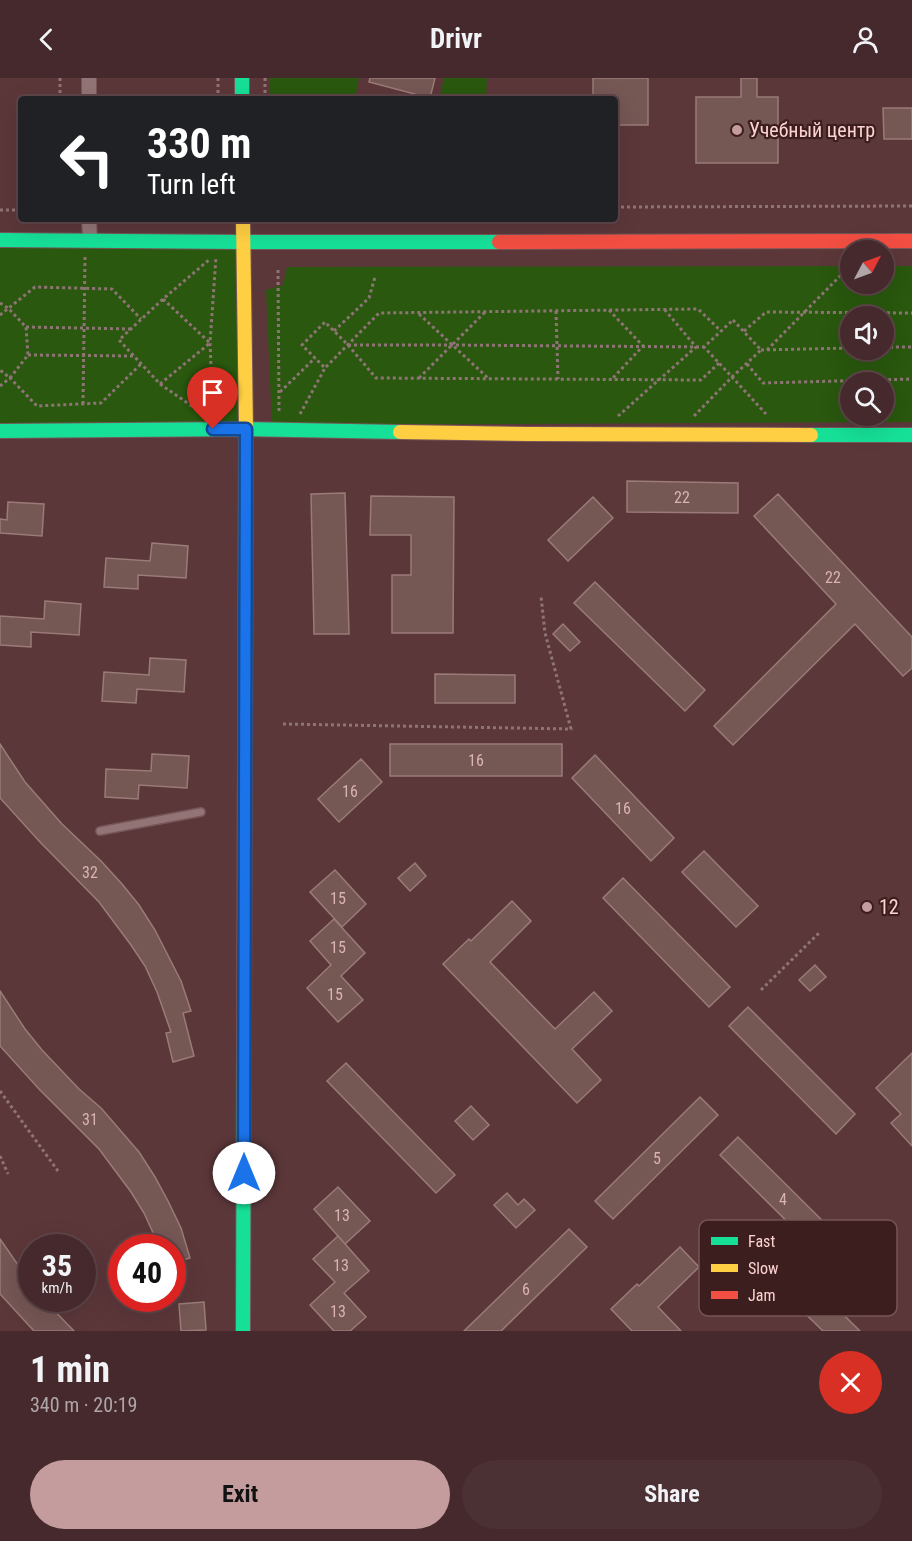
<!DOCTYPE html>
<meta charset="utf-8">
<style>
:root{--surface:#45292c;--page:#4c3134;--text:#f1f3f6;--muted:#b0a6a9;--line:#5d4548;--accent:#c59c9d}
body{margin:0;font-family:"Roboto Condensed",sans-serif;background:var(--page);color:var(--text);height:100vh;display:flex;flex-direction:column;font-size:22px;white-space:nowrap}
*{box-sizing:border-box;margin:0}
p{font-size:20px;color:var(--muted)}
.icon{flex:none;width:33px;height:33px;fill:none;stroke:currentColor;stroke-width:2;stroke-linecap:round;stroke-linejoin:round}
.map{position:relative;height:1253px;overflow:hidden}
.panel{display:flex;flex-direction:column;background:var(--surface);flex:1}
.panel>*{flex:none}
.guide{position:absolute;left:18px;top:18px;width:600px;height:126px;border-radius:6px;box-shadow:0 6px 24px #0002,0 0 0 2px var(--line);background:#202124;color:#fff;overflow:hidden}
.needle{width:39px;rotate:49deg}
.buttons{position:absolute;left:840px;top:162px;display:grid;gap:12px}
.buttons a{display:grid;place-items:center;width:54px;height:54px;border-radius:50%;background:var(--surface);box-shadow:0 6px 24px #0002,0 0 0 2px var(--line);font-size:30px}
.speed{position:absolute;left:18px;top:1156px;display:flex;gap:12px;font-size:30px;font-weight:700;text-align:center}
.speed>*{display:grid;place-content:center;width:78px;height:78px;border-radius:50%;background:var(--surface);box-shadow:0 6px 24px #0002,0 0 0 2px var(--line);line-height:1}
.speed small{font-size:15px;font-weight:400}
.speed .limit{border:9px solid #d22;background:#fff;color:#111}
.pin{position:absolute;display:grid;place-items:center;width:51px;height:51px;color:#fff;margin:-62px -26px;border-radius:50% 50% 50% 0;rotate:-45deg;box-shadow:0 0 6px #0007}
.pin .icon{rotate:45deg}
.me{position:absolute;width:66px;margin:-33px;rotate:0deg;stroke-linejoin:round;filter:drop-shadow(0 0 4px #0008)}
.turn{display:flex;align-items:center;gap:21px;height:126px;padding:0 30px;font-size:27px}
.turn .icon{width:78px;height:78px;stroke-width:2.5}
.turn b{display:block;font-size:42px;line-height:51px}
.round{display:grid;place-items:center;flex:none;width:63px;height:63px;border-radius:32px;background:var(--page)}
.headline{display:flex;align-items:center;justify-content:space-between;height:102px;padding:0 30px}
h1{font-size:36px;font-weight:700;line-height:45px}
.button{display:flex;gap:12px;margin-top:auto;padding:12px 30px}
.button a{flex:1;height:69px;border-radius:36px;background:var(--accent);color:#111;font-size:24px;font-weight:700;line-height:69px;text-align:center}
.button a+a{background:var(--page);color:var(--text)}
header{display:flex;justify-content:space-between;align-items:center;height:78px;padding:0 30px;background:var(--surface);font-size:27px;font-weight:700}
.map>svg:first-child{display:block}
.green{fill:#29580e;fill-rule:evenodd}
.building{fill:#755754;stroke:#9a7b78;stroke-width:1.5}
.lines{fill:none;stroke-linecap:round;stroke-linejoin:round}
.lane-casing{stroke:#775658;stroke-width:10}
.street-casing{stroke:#775658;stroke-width:16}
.fast-casing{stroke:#775658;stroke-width:16}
.slow-casing{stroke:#775658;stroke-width:16}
.jam-casing{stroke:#775658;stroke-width:16}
.path{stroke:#8f7476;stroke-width:3;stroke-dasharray:3 3;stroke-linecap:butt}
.lane{stroke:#927476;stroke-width:7}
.street{stroke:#927476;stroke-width:14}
.fast{stroke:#16e098;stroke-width:14}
.slow{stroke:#ffcf43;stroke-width:14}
.jam{stroke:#f24e42;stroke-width:14}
.route-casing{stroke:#114b97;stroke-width:15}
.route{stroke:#1a73e8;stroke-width:10}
.poi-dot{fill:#c59c9d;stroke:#3c1e1e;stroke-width:2}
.labels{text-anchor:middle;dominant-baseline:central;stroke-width:4.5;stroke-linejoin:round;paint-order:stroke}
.number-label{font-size:16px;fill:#dbb4b2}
.poi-label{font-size:20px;fill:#fdd3d2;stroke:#3c1e1e;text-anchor:start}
.key{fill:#3c1e1e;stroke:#765454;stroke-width:1.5}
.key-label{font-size:16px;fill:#fdd3d2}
</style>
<header><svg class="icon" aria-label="back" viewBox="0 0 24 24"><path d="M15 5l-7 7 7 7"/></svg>Drivr<svg class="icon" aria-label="person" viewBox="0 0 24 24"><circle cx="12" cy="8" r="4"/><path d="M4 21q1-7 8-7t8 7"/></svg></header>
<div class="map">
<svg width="912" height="1253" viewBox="0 0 912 1253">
<rect width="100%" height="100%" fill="#5c373a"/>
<g class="green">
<path d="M269,0h90l-4,21h-86z"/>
<path d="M444,0h43l-1,21h-47z"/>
<path d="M0,162l243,2 3,187 -246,2z"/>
<path d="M850,188v18h34v-18h28v156l-640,3 -6,-135 17,-5 4,-18zM850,238h34v34h-34zM850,304h34v34h-34z"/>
</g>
<g class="building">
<path d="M370,0h65l-5,20 -61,-16z"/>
<path d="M593,0h55v47h-33v-26h-22z"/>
<path d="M741,0h16v19h21v66h-82v-66h45z"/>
<path d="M883,30h29v31h-28z"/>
<path d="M627,403l111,2v30l-111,-1z"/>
<path d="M345,415l4,141h-35l-3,-140z"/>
<path d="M778,416l134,143v31l-9,8 -48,-52 -122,121 -19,-19 122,-122 -82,-88z"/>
<path d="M371,418l83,1 -1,136h-61v-58h19v-40h-41z"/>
<path d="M593,419l20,21 -45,43 -20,-21z"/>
<path d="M8,424l36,2 -2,32 -42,-3v-14l7,1z"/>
<path d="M152,465l36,3 -2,32 -48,-3v14l-34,-2 2,-29 44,3z"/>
<path d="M595,504l110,108 -20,21 -111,-108z"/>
<path d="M45,523l36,3 -2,31 -48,-3v15l-31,-2v-29l44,3z"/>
<path d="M563,546l17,18 -10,9 -17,-17z"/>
<path d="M150,580l36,2 -2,32 -47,-3 -1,14 -34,-2 2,-29 45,3z"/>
<path d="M435,596l80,1v28h-80z"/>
<path d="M0,666l25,38 37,42 39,37 21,23 17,21 16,25 26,51 10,30 -8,2 11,43 -21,6 -7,-29 5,-1 -14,-40 -12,-26 -14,-21 -32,-43 -59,-60 -40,-44z"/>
<rect x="390" y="666" width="172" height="32"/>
<path d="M152,676l37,2 -2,32 -48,-3 -1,14 -33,-2 1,-28 45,2z"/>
<path d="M595,677l79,83 -23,23 -79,-83z"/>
<path d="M361,681l21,23 -43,40 -21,-23z"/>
<path d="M704,773l54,55 -22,21 -54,-55z"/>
<path d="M415,785l11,13 -16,15 -12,-13z"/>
<path d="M335,792l31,34 -24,23 -32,-35z"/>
<path d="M623,800l107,109 -21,20 -106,-109z"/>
<path d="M512,823l19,20 -41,41 65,67 39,-37 18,19 -40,38 29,31 -24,23 -134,-139 26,-25 2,2z"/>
<path d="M334,841l31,34 -24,23 22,24 -25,22 -31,-34 24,-23 -21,-24z"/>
<path d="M815,887l11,12 -16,14 -11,-11z"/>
<path d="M0,913l25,38 17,21 37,39 22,19 38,44 16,25 13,24 13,27 9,30 -18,5v-15h-12l-16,-35 -13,-21 -32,-43 -60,-60 -39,-43z"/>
<path d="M748,929l107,107 -19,20 -107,-108z"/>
<path d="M912,975v93l-21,-23 10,-9 -25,-26z"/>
<path d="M346,985l109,112 -19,18 -109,-112z"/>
<path d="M700,1019l18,18 -105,104 -18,-18z"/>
<path d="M471,1028l18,19 -16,15 -18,-19z"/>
<path d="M738,1059l108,107 -18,18 -108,-107z"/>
<path d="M338,1109l32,34 -25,23 -31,-35z"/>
<path d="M507,1115l11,12 6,-6 11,11 -19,18 -22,-23z"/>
<path d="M569,1151l18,18 -86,84h-37z"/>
<path d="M338,1158l31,35 -25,22 22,24 -16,14h-16l-24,-26 25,-23 -22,-23z"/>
<path d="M0,1161l32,46v14h11l31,32h-40l-34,-37z"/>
<path d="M680,1169l19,20 -41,40 23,24h-49l-21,-22 26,-25 2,2z"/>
<path d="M800,1194l60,59h-37l-41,-40z"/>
<path d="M204,1224l2,28 -25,1 -2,-27z"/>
</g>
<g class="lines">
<g class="lane-casing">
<path id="lane" d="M100,753l101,-19"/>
</g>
<g class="street-casing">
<g id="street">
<path d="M89,0v21"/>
<path d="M89,141l1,21"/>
</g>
</g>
<g class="fast-casing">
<g id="fast">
<path d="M242,0v21"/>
<path d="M0,162l243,2h256"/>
<path d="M0,353l246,-2 154,3"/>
<path d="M811,357h101"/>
<path d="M243,1253l2,-591"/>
</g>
</g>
<g class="slow-casing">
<g id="slow">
<path d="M243,141l3,210 -1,311"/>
<path d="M400,354l129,2 282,1"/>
</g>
</g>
<g class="jam-casing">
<path id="jam" d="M499,164l413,-1"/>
</g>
<g class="path">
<path d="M60,0v21"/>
<path d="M218,0v21"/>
<path d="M265,0v21"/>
<path d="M615,129l297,-1"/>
<path d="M0,132h21"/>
<path d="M278,192l1,142"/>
<path d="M163,221l47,44 -50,41 -41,-44 44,-41 47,-40"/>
<path d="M0,225l8,5 18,19 2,28 -18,23 -10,-8"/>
<path d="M609,232l34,36 -31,33"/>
<path d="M556,233l2,68"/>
<path d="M419,236l70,65"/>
<path d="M0,237l35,-28 77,2 29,30"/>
<path d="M733,242l28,30 -29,27 -28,-30z"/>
<path d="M26,249l105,2"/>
<path d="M334,253l35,-33 6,-21"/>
<path d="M744,253l22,-19 146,1"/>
<path d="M348,267h104l252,2"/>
<path d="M884,269h28"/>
<path d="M761,272l89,-2"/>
<path d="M767,272l77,-78"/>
<path d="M28,277l106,1"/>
<path d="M719,285l-18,17 -325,-2 -28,-33 -23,-23 -23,23 23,23 54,-55 319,-4 23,22"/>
<path d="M747,286l16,19 149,-4"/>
<path d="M419,300l66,-66"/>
<path d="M160,306l42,29"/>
<path d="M0,308l10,-8 27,28 64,-3 40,-39"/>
<path d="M280,314l35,-34"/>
<path d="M83,326l2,-147"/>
<path d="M212,331l17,-1"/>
<path d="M213,334l-3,-69 6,-86"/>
<path d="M300,336l25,-46"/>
<path d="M618,338l78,-69 -31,-37"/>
<path d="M694,338l38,-39 34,37"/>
<path d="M283,646l288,5 -26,-96 -4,-37"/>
<path d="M761,912l58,-57"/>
<path d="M0,1013l58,80"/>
<path d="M0,1078l8,18"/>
</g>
<use href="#lane" class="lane"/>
<use href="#street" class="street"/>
<use href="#fast" class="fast"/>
<use href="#slow" class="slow"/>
<use href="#jam" class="jam"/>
</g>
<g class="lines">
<g class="route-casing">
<path id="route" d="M213,351h33l-2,744"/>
</g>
<use href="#route" class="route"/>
</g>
<g class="poi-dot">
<circle cx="737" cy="52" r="6"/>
<circle cx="867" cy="829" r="6"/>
</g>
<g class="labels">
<g class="number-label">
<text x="682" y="419">22</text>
<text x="833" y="499">22</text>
<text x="476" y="682">16</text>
<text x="350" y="713">16</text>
<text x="623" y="730">16</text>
<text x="90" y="794">32</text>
<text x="338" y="820">15</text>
<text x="338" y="869">15</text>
<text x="335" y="916">15</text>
<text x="90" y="1041">31</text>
<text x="657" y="1080">5</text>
<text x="783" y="1121">4</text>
<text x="342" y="1137">13</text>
<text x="341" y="1187">13</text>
<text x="526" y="1211">6</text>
<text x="338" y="1233">13</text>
</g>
<g class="poi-label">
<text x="749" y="52">Учебный центр</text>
<text x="879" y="829">12</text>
</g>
</g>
<rect x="699" y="1142" width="198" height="96" rx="9" class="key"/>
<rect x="711" y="1159" width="27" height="8" fill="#16e098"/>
<rect x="711" y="1186" width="27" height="8" fill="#ffcf43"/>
<rect x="711" y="1213" width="27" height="8" fill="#f24e42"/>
<g class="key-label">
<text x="748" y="1169">Fast</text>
<text x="748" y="1196">Slow</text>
<text x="748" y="1223">Jam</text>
</g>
</svg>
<div class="buttons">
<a><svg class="needle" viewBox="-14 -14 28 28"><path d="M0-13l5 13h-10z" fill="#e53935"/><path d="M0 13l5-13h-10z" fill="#b0a6a9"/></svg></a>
<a><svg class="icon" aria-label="sound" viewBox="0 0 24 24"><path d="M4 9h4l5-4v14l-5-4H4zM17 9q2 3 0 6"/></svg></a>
<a><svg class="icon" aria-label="search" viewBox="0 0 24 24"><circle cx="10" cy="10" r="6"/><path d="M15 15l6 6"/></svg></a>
</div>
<div class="speed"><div>35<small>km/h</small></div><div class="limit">40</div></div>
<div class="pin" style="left:213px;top:351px;background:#d93025"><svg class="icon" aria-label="arrive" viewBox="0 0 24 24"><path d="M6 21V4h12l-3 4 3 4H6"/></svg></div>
<svg class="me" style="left:244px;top:1095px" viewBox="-20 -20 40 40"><circle r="19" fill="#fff"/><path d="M0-13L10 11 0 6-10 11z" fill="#1a73e8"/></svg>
<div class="guide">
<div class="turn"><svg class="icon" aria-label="left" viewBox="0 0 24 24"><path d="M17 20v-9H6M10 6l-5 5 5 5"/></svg><div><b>330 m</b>Turn left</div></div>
</div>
</div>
<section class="panel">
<div class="headline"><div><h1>1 min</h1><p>340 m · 20:19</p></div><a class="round" style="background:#d93025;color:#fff"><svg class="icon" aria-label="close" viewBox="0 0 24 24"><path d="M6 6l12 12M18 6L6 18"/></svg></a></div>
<div class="button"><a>Exit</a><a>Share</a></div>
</section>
